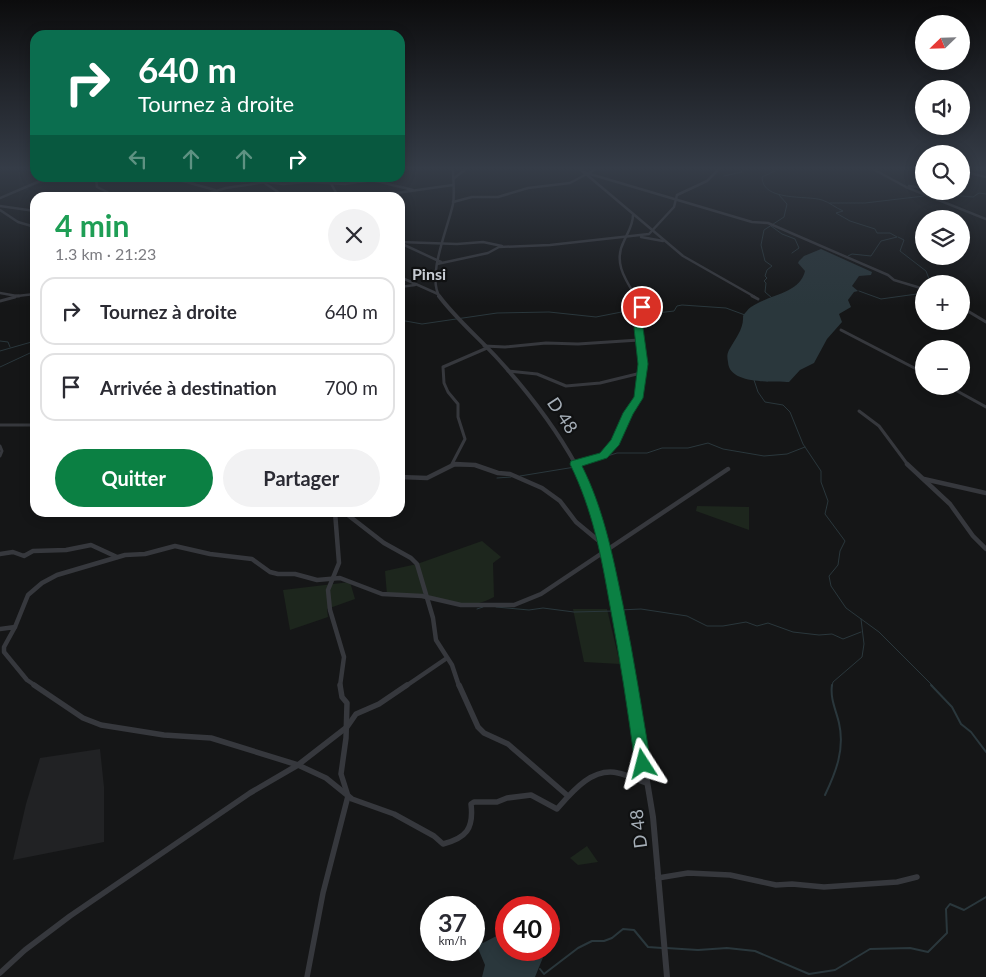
<!DOCTYPE html>
<html lang="fr">
<meta charset="utf-8">
<style>
:root{--surface:#fff;--page:#f2f2f3;--text:#2b2b33;--muted:#7c7c81;--line:#e1e1e2;--accent:#0b8043}
body{margin:0;font-family:Lato,sans-serif;background:var(--page);color:var(--text);height:100vh;display:flex;flex-direction:column;font-size:19px;white-space:nowrap}
*{box-sizing:border-box;margin:0}
p{font-size:16px;color:var(--muted)}
.icon{flex:none;width:28px;height:28px;fill:none;stroke:currentColor;stroke-width:2;stroke-linecap:round;stroke-linejoin:round}
.map{position:relative;flex:1;overflow:hidden}
.drawer{position:absolute;left:30px;top:192px;width:375px;height:325px;display:flex;flex-direction:column;background:var(--surface);border-radius:15px;box-shadow:0 2px 12px #0003}
.drawer>*{flex:none}
.top-card{position:absolute;left:30px;top:30px;width:375px;height:152px;border-radius:15px;box-shadow:0 2px 12px #0003;background:#0b6e4f;color:#fff;overflow:hidden}
.needle{width:32px;rotate:247deg}
.controls{position:absolute;left:915px;top:15px;display:grid;gap:10px}
.controls a{display:grid;place-items:center;width:55px;height:55px;border-radius:50%;background:var(--surface);box-shadow:0 2px 12px #0003;font-size:25px}
.speed{position:absolute;left:420px;top:896px;display:flex;gap:10px;font-size:25px;font-weight:700;text-align:center}
.speed>*{display:grid;place-content:center;width:65px;height:65px;border-radius:50%;background:var(--surface);box-shadow:0 2px 12px #0003;line-height:1}
.speed small{font-size:12px;font-weight:400}
.speed .limit{border:8px solid #d22;background:#fff;color:#111}
.pin{position:absolute;display:grid;place-items:center;width:42px;height:42px;color:#fff;margin:-21px;border:2px solid #fff;border-radius:50%;box-shadow:0 1px 5px #0007}
.me{position:absolute;width:55px;margin:-28px;rotate:351deg;stroke-linejoin:round;filter:drop-shadow(0 0 4px #0008)}
.turn{display:flex;align-items:center;gap:18px;height:105px;padding:0 25px;font-size:22px}
.turn .icon{width:65px;height:65px;stroke-width:2.5}
.turn b{display:block;font-size:35px;line-height:42px}
.lanes{display:flex;align-items:center;height:48px;padding:0 25px;background:#0003;justify-content:center;gap:25px;direction:ltr}
.lanes .off{opacity:.35}
.round{display:grid;place-items:center;flex:none;width:52px;height:52px;border-radius:26px;background:var(--page)}
.summary{display:flex;align-items:center;justify-content:space-between;height:85px;padding:0 25px}
h1{font-size:30px;font-weight:700;line-height:38px;color:#1e9e55}
.primary-button{display:flex;gap:10px;margin-top:auto;padding:10px 25px}
.primary-button a{flex:1;height:58px;border-radius:30px;background:var(--accent);color:#fff;font-size:20px;font-weight:700;line-height:58px;text-align:center}
.primary-button a+a{background:var(--page);color:var(--text)}
ul{padding:0;list-style:none}
li{display:flex;align-items:center;gap:15px;height:68px;margin:0 10px 8px;padding:0 15px;border:2px solid var(--line);border-radius:15px}
li div{flex:1}
li b{display:block;font-size:19px}
li em{font-style:normal}
.map>svg:first-child{display:block}
.built{fill:#212224}
.green{fill:#1d261d}
.water{fill:#2a373c}
.lines{fill:none;stroke-linecap:round;stroke-linejoin:round}
.stream-far1{stroke:#2a373c;stroke-width:1}
.stream{stroke:#2a373c;stroke-width:2}
.minor-far3{stroke:#36383d;stroke-width:2.5}
.minor-far2{stroke:#36383d;stroke-width:3}
.minor-far1{stroke:#36383d;stroke-width:4.5}
.minor{stroke:#36383d;stroke-width:5.5}
.tertiary-far3{stroke:#36383d;stroke-width:2.5}
.tertiary-far2{stroke:#36383d;stroke-width:4}
.tertiary-far1{stroke:#36383d;stroke-width:5}
.tertiary{stroke:#36383d;stroke-width:6}
.route{fill:#0b8043;stroke:#07532c}
.labels{text-anchor:middle;dominant-baseline:central;stroke-width:4.5;stroke-linejoin:round;paint-order:stroke}
.far-quarter-label{font-size:16px;font-weight:bold;fill:#c8cdd4;stroke:#101112}
.street-label{font-size:18px;fill:#a6afb8;stroke:#101112}
</style>
<div class="map">
<svg width="986" height="977" viewBox="0 0 986 977">
<rect width="100%" height="100%" fill="#151617"/>
<path class="built" d="M100,749l4,38v55l-91,18 13,-56 14,-46z"/>
<g class="green">
<path d="M697,506l52,1v23l-53,-19z"/>
<path d="M482,541l19,16 -8,6 1,34c-31,16 -42,3 -72,-1 -12,-1 -24,-1 -35,-1l-2,-24 32,-7z"/>
<path d="M350,582l5,17 -28,10 1,8 -38,13 -7,-40z"/>
<path d="M573,609h34l13,55 -36,-2z"/>
<path d="M587,846l11,16 -20,3 -8,-7z"/>
</g>
<g class="water">
<path d="M821,249l51,23 -1,3 -12,1 -7,10 6,5 -4,1 -6,8 3,7 -12,7 3,8 -15,17 -13,24 -14,7 -11,12c-16,-1 -60,3 -61,-20 -1,-5 -1,-8 1,-12 6,-11 15,-21 14,-34 2,-3 5,-7 8,-9 16,-12 49,-13 54,-36l-7,-8 1,-2 5,-5z"/>
<path d="M506,931v19h31l1,3 6,2 -9,22h-53l3,-12 -8,-19 2,-7 4,4z"/>
</g>
<g class="lines">
<g class="stream-far1">
<path d="M779,169l-17,8c0,25 45,18 60,23 7,2 14,8 21,11l-7,2 14,8 25,8 2,4h13l7,4 -16,4 -10,15 -19,-2 -4,2"/>
<path d="M724,176l18,-4 -2,-3"/>
<path d="M830,203h35l59,-7 2,-3 47,4 6,-4 7,1"/>
<path d="M771,226l11,8 13,5 4,9 -7,5"/>
<path d="M898,237l6,3 -4,11 26,20 5,13"/>
<path d="M859,291l22,8 43,-6"/>
<path d="M772,298l-7,-6 1,-9 -2,-2 3,-3 -2,-2 2,-6 5,-4 -7,-5 -4,-16 3,-15 20,-13 3,-13 -8,-9"/>
<path d="M400,320l22,4 75,-11 52,-1 47,5 46,-9 15,5 17,-2 3,-5 5,-1 44,3 19,7"/>
<path d="M0,341l8,1 2,5"/>
<path d="M0,351l35,-10"/>
<path d="M0,367l30,-14 5,-5"/>
<path d="M754,380l4,12 7,10 18,3 7,7 13,32 18,27v11l7,19 -3,13 20,27 -5,10 -2,14 -9,11 2,10 15,22 33,24 54,54"/>
<path d="M579,465l38,-12h30l15,-5h26l20,-5 15,6 41,7 23,-2 18,-7"/>
<path d="M520,476l55,-9"/>
<path d="M497,478l14,-1"/>
<path d="M496,607l33,3 14,-2 31,4 41,-1"/>
<path d="M477,609l6,-2"/>
<path d="M619,610l22,-1 46,7 20,10h16l23,-4 11,4 11,-3 25,9 26,3 13,-1 11,5 18,-7"/>
<path d="M832,686l1,-4 29,-25 2,-13 -3,-25"/>
</g>
<g class="stream">
<path d="M931,685l21,22 9,17 10,8 15,20"/>
<path d="M825,795c11,-23 20,-46 14,-72 -3,-13 -9,-24 -7,-38"/>
<path d="M666,948l32,2 29,-2 28,3 54,23 26,-4 35,-21 40,-1 18,4 19,-19 -1,-24 4,-5 14,6 22,-13"/>
<path d="M540,969l4,5 34,-26 14,-7h12l8,-3 11,-9 11,1 14,17 14,1"/>
</g>
<g class="minor-far3">
<path d="M580,169l103,87 72,41"/>
<path d="M873,169l33,18 80,32"/>
<path d="M961,171l25,6"/>
<path d="M583,172l169,50 16,1 120,52 6,5 30,9"/>
<path d="M96,178l1,9 22,11"/>
<path d="M172,178l43,12"/>
<path d="M233,178l9,3 18,-1"/>
<path d="M257,178l30,20"/>
<path d="M328,178l11,20"/>
<path d="M453,179l13,-10"/>
<path d="M909,186l15,2"/>
<path d="M0,198l47,-20"/>
<path d="M193,198l33,-10 40,-6 17,2 24,-2 38,2 27,-4 41,10"/>
<path d="M361,198l92,-13"/>
<path d="M453,202l19,-5h26l30,-9 42,-5 26,-14"/>
<path d="M0,206l35,5"/>
<path d="M0,210l18,12 17,5"/>
<path d="M633,215c0,10 -5,17 -9,26 -11,21 1,38 12,56"/>
<path d="M641,237l22,4"/>
<path d="M400,242l57,2 26,-2 19,4"/>
<path d="M400,243l41,19"/>
<path d="M437,264l51,-11 11,-6 51,-2 99,-11 25,-27 3,-12 30,-14 12,-12"/>
<path d="M400,277l38,17"/>
<path d="M400,287l15,-2"/>
<path d="M0,293l17,3 18,-2"/>
</g>
<g class="minor-far2">
<path d="M16,296h3"/>
<path d="M752,296l6,3"/>
<path d="M0,301l15,-4"/>
<path d="M961,307l25,15"/>
<path d="M841,330l83,43"/>
<path d="M484,346l21,1 41,-4 32,1 61,-4"/>
<path d="M508,371l29,3 29,12 34,-3 41,-10"/>
<path d="M948,386l38,21"/>
<path d="M859,411l20,15 29,39"/>
<path d="M0,425h35"/>
<path d="M0,446l2,5 -2,5"/>
<path d="M452,464l13,-25 -7,-22v-13l-10,-12 -4,-9 -1,-16 44,-19"/>
<path d="M575,464l28,-8 12,-14 13,-29 10,-15 5,-34 -4,-36 3,-21 -6,-11"/>
<path d="M453,465h19"/>
</g>
<g class="minor-far1">
<path d="M907,464l43,40 23,32 13,13"/>
<path d="M400,477l27,1 28,-14 20,1 23,8 12,1 32,14 18,13 16,21 29,24"/>
<path d="M924,479l62,14"/>
<path d="M335,512l4,51 -11,27 2,20 14,47 -4,29"/>
<path d="M344,512l40,31 27,15 6,6 16,54 3,22 16,25 7,21"/>
<path d="M0,554l13,-2 11,4 9,-5 33,-1 25,-5 26,12"/>
<path d="M15,627l13,-32 14,-12 15,-8 68,-20 20,-1 30,-8 35,8 42,5 18,13 8,2h17l22,6 23,-2 42,16 40,2 39,9h53l27,-11 187,-125"/>
<path d="M0,629l15,-2 -11,20v5l23,28 9,6"/>
<path d="M406,686l41,-28"/>
</g>
<g class="minor">
<path d="M34,685l49,33 18,7 63,10 47,3 87,27 28,13 26,21 42,15 40,22 9,8c23,-6 31,-15 28,-40l3,-2h23l10,-4 24,-3 26,14c15,-17 35,-42 61,-36 10,2 19,7 29,10"/>
<path d="M459,685l19,42 6,6 24,11 60,52"/>
<path d="M658,878l30,-5 42,2 46,10 16,-1 32,3 73,-5 20,-5"/>
<path d="M0,973l25,-23 45,-34 180,-123 48,-28 49,-38 9,-13 23,-10 28,-19"/>
<path d="M307,977l16,-84 25,-97 -7,-22 5,-36 1,-35 -5,-6 -2,-12"/>
</g>
<path class="tertiary-far3" d="M440,297c-14,-20 8,-69 13,-93 2,-11 0,-24 0,-35"/>
<path class="tertiary-far2" d="M439,296c18,24 40,42 60,64 29,32 56,67 77,105"/>
<path class="tertiary-far1" d="M575,464c34,64 44,150 56,222"/>
<path class="tertiary" d="M631,685l22,132 14,160"/>
</g>
<linearGradient id="sky" x2="0" y2="1"><stop stop-color="#0c0c0d"/><stop offset="0.55" stop-color="#353c47"/><stop offset="1" stop-color="#353c47" stop-opacity="0"/></linearGradient>
<rect width="986" height="306" fill="url(#sky)"/>
<path class="route" d="M639,305l8,2 -4,21 5,36 -5,34 -10,16 -14,31 -12,13 -25,8c22,44 31,91 41,139 11,53 19,106 28,159l-2,6 -6,2 -5,-2 -3,-6c-7,-53 -15,-105 -25,-158 -9,-51 -17,-95 -40,-142l1,-3 29,-8 11,-13 12,-27 11,-16 4,-33 -4,-36z"/>
<g class="labels">
<g class="far-quarter-label">
<text x="429" y="273">Pinsi</text>
</g>
<g class="street-label">
<text transform="translate(563 415) rotate(56)">D 48</text>
<text transform="translate(638 829) rotate(-97)">D 48</text>
</g>
</g>
</svg>
<div class="controls">
<a><svg class="needle" viewBox="-14 -14 28 28"><path d="M0-13l5 13h-10z" fill="#e53935"/><path d="M0 13l5-13h-10z" fill="#7c7c81"/></svg></a>
<a><svg class="icon" aria-label="sound" viewBox="0 0 24 24"><path d="M4 9h4l5-4v14l-5-4H4zM17 9q2 3 0 6"/></svg></a>
<a><svg class="icon" aria-label="search" viewBox="0 0 24 24"><circle cx="10" cy="10" r="6"/><path d="M15 15l6 6"/></svg></a>
<a><svg class="icon" aria-label="layers" viewBox="0 0 24 24"><path d="M12 4l9 5-9 5-9-5zM3 14l9 5 9-5"/></svg></a>
<a>+</a>
<a>−</a>
</div>
<div class="speed"><div>37<small>km/h</small></div><div class="limit">40</div></div>
<div class="pin" style="left:642px;top:307px;background:#d93025"><svg class="icon" aria-label="arrive" viewBox="0 0 24 24"><path d="M6 21V4h12l-3 4 3 4H6"/></svg></div>
<svg class="me" style="left:643px;top:764px" viewBox="-20 -20 40 40"><path d="M0-17L14 15 0 8-14 15z" fill="#0b8043" stroke="#fff" stroke-width="4"/></svg>
<div class="top-card">
<div class="turn"><svg class="icon" aria-label="right" viewBox="0 0 24 24"><path d="M7 20v-9h11M14 6l5 5-5 5"/></svg><div><b>640 m</b>Tournez à droite</div></div>
<div class="lanes"><svg class="icon off" aria-label="left" viewBox="0 0 24 24"><path d="M17 20v-9H6M10 6l-5 5 5 5"/></svg><svg class="icon off" aria-label="ahead" viewBox="0 0 24 24"><path d="M12 20V5M6 11l6-6 6 6"/></svg><svg class="icon off" aria-label="ahead" viewBox="0 0 24 24"><path d="M12 20V5M6 11l6-6 6 6"/></svg><svg class="icon" aria-label="right" viewBox="0 0 24 24"><path d="M7 20v-9h11M14 6l5 5-5 5"/></svg></div>
</div>
<section class="drawer">
<div class="summary"><div><h1>4 min</h1><p>1.3 km · 21:23</p></div><a class="round"><svg class="icon" aria-label="close" viewBox="0 0 24 24"><path d="M6 6l12 12M18 6L6 18"/></svg></a></div>
<ul>
<li><svg class="icon" aria-label="right" viewBox="0 0 24 24"><path d="M7 20v-9h11M14 6l5 5-5 5"/></svg><div><b>Tournez à droite</b></div><em>640 m</em></li>
<li><svg class="icon" aria-label="arrive" viewBox="0 0 24 24"><path d="M6 21V4h12l-3 4 3 4H6"/></svg><div><b>Arrivée à destination</b></div><em>700 m</em></li>
</ul>
<div class="primary-button"><a>Quitter</a><a>Partager</a></div>
</section>
</div>
